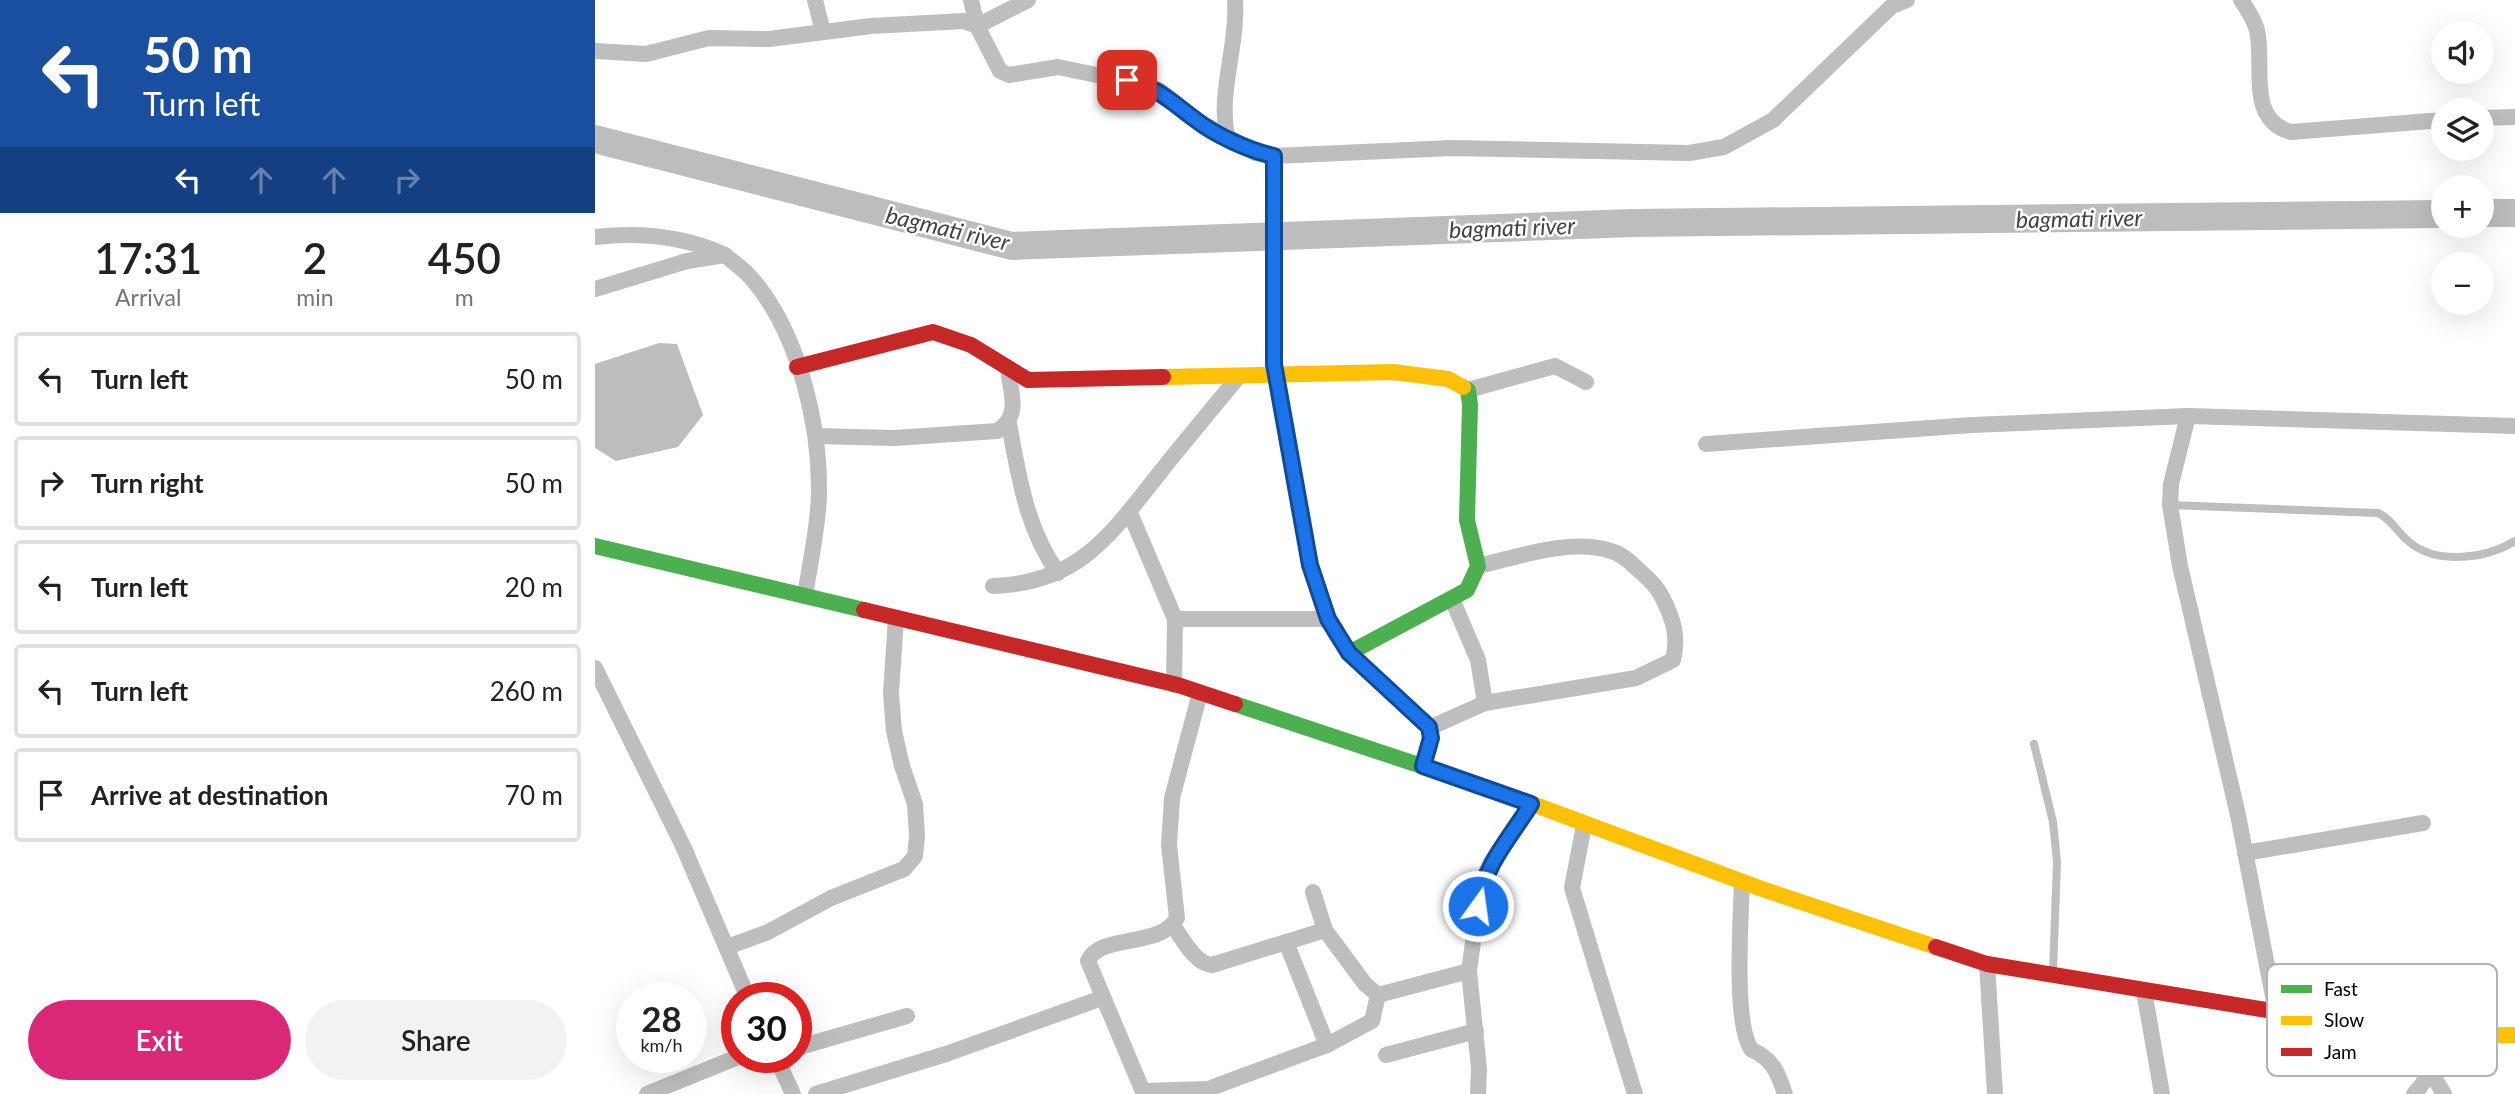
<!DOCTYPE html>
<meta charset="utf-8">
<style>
:root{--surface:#fff;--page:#f2f2f2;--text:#222;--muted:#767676;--line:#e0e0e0;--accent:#db2777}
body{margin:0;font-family:Lato,sans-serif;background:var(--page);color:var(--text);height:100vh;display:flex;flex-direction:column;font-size:26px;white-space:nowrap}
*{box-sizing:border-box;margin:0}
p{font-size:23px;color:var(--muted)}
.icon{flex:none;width:38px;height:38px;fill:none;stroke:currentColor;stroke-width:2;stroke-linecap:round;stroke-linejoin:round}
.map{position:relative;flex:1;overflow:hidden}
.details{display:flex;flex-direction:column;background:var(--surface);width:595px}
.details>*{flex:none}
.hud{background:#1a4fa0;color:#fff;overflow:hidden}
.buttons{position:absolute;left:1836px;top:21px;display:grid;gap:14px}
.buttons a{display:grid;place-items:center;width:63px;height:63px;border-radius:50%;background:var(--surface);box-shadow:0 7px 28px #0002;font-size:35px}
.speed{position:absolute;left:21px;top:982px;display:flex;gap:14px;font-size:35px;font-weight:700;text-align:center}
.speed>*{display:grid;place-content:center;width:91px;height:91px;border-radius:50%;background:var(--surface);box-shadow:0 7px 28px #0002;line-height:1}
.speed small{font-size:18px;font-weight:400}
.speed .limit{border:10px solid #d22;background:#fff;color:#111}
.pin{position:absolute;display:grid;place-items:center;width:60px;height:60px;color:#fff;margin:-30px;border-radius:14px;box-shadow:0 4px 10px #0006}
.me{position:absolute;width:77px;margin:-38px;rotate:14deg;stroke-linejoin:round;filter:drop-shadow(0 0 5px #0008)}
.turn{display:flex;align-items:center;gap:24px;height:147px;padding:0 28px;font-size:32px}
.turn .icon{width:91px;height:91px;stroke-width:2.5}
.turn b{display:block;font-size:49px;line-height:60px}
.lanes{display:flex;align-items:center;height:66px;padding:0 28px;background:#0003;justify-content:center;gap:35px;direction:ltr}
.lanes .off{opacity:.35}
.eta{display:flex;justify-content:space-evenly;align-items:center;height:119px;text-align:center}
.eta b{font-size:42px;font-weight:600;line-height:49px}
.action{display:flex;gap:14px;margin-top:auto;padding:14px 28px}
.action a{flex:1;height:80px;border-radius:42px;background:var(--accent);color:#fff;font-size:28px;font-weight:600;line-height:80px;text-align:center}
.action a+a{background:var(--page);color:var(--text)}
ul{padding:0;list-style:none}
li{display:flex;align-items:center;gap:21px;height:94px;margin:0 14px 10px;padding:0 14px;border:4px solid var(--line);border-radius:7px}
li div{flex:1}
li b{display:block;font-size:26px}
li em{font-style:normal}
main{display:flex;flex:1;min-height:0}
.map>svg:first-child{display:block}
.water{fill:#bdbdbd}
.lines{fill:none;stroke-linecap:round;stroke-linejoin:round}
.river{stroke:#bdbdbd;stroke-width:28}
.lane{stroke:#bebebe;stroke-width:8}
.street{stroke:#bebebe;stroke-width:16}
.fast{stroke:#4caf50;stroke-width:16}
.slow{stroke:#ffc107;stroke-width:16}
.jam{stroke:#c62828;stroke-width:16}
.route-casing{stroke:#114b97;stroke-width:18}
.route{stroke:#1a73e8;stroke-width:12}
.labels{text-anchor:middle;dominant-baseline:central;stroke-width:5;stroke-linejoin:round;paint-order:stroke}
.water-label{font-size:23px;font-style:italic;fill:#424242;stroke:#fff}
.key{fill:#fff;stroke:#b2b2b2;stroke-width:2}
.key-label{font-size:19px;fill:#000}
</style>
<main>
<section class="details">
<div class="hud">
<div class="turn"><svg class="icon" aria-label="left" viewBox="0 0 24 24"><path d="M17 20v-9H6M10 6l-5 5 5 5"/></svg><div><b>50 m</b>Turn left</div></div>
<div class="lanes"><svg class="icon" aria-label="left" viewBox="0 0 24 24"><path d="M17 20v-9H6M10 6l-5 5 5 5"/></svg><svg class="icon off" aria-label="ahead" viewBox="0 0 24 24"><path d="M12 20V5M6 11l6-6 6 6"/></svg><svg class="icon off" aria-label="ahead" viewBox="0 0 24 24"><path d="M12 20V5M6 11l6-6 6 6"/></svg><svg class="icon off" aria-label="right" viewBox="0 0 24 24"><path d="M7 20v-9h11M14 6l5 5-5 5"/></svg></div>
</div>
<div class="eta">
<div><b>17:31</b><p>Arrival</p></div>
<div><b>2</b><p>min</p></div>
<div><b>450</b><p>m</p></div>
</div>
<ul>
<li><svg class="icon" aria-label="left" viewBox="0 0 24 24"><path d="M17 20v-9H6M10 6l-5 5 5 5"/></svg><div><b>Turn left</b></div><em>50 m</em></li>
<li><svg class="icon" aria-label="right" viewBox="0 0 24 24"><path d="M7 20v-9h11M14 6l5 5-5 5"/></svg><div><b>Turn right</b></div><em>50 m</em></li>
<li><svg class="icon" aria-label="left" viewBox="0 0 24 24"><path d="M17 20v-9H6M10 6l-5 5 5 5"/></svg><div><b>Turn left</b></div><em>20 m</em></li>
<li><svg class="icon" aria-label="left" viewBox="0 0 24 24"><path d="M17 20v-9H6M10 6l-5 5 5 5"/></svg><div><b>Turn left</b></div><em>260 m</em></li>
<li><svg class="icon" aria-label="arrive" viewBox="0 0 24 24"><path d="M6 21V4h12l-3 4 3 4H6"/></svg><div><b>Arrive at destination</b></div><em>70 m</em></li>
</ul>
<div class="action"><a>Exit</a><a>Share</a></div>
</section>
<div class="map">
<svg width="1920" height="1094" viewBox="0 0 1920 1094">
<rect width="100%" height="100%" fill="#fff"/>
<path class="water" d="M64,343l18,1 26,71 -25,32 -62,14 -21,-13v-84z"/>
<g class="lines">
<g class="river">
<path d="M0,139l417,107 621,-23 810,-9"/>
<path d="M1886,213h34"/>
</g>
<g class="lane">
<path d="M1575,505l208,8c13,6 17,16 28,26 27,27 79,20 109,2"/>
<path d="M1439,744l19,78 4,40 -4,110"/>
</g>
<g class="street">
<path d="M220,0l8,32"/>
<path d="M376,0l6,26 51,-26"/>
<path d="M640,0c3,45 -17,93 -8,136l28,17 19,3 178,-8 237,5 35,-6 49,-27 119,-114 15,-6"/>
<path d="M1646,0c6,9 13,19 16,30 8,35 -11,90 34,102l152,-12"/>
<path d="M0,51l51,3 63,-16 60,1 102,-13 93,-5 13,5 23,45 9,4 49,-8 86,18 15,5 39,32 29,14"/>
<path d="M1886,118l34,-1"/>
<path d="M679,156v208l36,201 18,54 21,34 80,74 2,11 -8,28"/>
<path d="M0,237c45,-5 89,-1 130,18"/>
<path d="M0,289l92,-28 38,-6c9,8 20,15 28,25 46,55 67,144 66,215 -1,33 -9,68 -14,101"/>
<path d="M873,390l87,-24 31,16"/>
<path d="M1593,416l-17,68 -1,21 10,61 58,249 38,197"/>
<path d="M414,424c10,53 17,104 49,149"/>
<path d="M221,436l78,2 103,-7c24,-14 14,-38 11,-61"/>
<path d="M1111,444l266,-19 216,-9 327,10"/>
<path d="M535,513l45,106 -1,66"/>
<path d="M398,586c85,-3 116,-49 165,-111 26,-33 54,-66 81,-99"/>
<path d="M857,599l26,61 7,43"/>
<path d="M580,619h153"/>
<path d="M0,668l88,178 65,152"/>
<path d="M834,728l56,-25 151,-25 37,-18c6,-24 0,-42 -11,-63 -4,-9 -12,-17 -20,-24 -9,-8 -19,-19 -31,-22 -41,-13 -93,6 -133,15"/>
<path d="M989,825l-12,63 63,206"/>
<path d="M1650,853l178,-30"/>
<path d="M1147,882c-1,34 -9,145 10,168 21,9 26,23 33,44"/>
<path d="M718,892l12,38 40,54 13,11 91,-24"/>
<path d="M578,926c10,13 22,38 39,39l113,-35"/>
<path d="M691,942l41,103"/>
<path d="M132,947l41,-15 63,-34 73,-29 11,-13 2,-20 -2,-32 -13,-38 -8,-35 -3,-38 5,-75"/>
<path d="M1392,964l8,130"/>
<path d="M1549,991l18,103"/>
<path d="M201,1048l111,-32"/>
<path d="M791,1055l90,-24"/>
<path d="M181,1057l17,37"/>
<path d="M1835,1071l14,23"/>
<path d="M548,1091l65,-2 119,-44 45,-24 6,-26"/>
<path d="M52,1094l91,-37"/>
<path d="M221,1094l130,-40 156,-56"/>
<path d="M549,1094l-56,-133c12,-28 72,-12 89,-43l-8,-73 3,-47 28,-105"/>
<path d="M883,1094l1,-25 -10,-98 12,-88 10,-21 40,-58"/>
<path d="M1819,1094c19,-18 15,-35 12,-58"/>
</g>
<g class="fast">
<path d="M0,546l269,64"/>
<path d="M754,653l118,-63 11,-24 -11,-46 3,-115 -2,-15 -5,-3"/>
<path d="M640,704l265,88"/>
</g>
<g class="slow">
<path d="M568,377l230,-5 55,7 15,8"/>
<path d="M905,792l262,97 174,58"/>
<path d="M1696,1014l135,22 89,-1"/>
</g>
<g class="jam">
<path d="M202,367l136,-35 38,13 57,35 135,-3"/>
<path d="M269,610l314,75 57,19"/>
<path d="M1341,947l51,17 304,50"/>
</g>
</g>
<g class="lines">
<g class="route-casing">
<path id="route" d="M532,80c32,8 43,21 69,40 19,15 54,31 78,36v208l36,201 18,54 21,34 80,74 2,11 -8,28 108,38c-21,34 -47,61 -53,102"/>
</g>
<use href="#route" class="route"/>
</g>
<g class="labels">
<g class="water-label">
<text transform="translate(1484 218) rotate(-1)">bagmati river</text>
<text transform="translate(917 227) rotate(-2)">bagmati river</text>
<text transform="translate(353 228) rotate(13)">bagmati river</text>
</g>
</g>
<rect x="1672" y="964" width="230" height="112" rx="10" class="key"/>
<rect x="1686" y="985" width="31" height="8" fill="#4caf50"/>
<rect x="1686" y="1016" width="31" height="9" fill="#ffc107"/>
<rect x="1686" y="1048" width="31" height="8" fill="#c62828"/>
<g class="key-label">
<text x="1729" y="996">Fast</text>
<text x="1729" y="1027">Slow</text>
<text x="1729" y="1059">Jam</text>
</g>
</svg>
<div class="buttons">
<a><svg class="icon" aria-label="sound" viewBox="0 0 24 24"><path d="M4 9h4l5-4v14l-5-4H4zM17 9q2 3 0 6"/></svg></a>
<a><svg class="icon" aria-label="layers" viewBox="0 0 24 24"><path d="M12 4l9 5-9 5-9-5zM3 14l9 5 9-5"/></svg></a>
<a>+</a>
<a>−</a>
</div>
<div class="speed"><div>28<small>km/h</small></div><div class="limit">30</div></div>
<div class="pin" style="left:532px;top:80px;background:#d93025"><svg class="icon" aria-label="arrive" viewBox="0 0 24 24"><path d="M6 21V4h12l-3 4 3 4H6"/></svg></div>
<svg class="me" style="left:883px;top:906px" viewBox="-20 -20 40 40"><circle r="17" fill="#1a73e8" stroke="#fff" stroke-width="3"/><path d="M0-11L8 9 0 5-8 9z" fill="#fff"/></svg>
</div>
</main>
